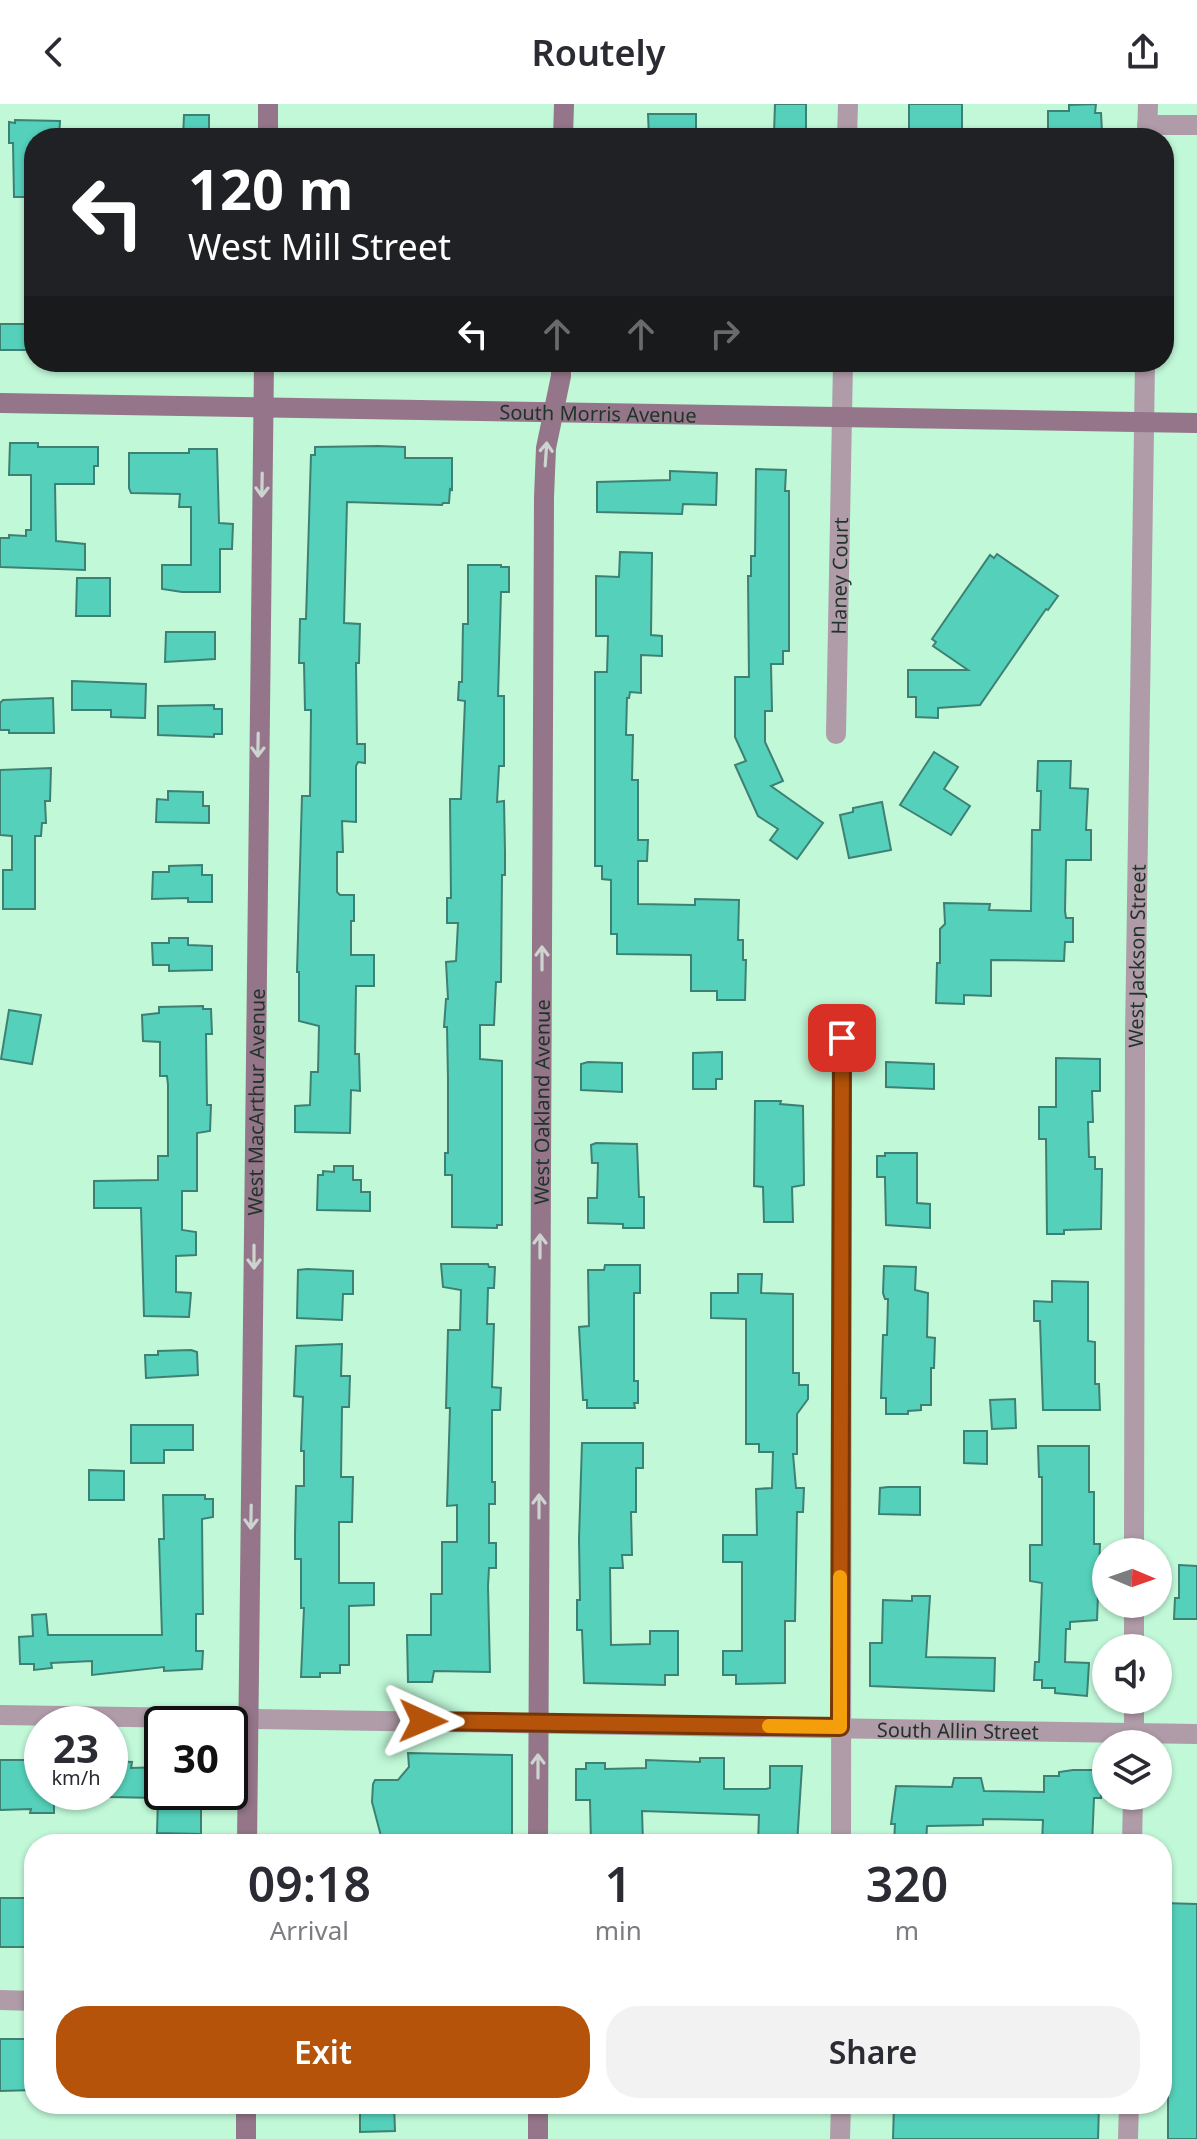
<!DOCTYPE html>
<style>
:root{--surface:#fff;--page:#f2f2f3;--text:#2b2b33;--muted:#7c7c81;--accent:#b45309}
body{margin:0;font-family:"Noto Sans",sans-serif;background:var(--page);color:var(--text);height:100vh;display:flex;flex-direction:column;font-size:30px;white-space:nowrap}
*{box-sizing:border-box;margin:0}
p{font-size:26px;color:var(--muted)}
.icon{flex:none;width:44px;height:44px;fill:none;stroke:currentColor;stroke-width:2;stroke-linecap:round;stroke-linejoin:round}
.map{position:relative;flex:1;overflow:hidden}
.panel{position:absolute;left:24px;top:1730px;width:1148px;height:280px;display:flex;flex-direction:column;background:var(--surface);border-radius:32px;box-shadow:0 2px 6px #0004}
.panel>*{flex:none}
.banner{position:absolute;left:24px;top:24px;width:1150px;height:244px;border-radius:32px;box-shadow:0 2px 6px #0004;background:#202124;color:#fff;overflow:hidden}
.needle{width:52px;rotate:92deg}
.controls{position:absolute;left:1092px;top:1434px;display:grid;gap:16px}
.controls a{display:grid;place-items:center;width:80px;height:80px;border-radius:50%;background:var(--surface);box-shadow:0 2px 6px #0004;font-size:40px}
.speed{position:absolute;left:24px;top:1602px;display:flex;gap:16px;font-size:40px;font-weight:700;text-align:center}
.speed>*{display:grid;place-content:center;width:104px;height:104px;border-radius:50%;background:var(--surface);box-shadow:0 2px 6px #0004;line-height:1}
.speed small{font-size:20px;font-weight:400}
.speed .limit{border:4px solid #111;border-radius:12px;background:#fff;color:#111}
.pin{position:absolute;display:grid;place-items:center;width:68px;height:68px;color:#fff;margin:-34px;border-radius:16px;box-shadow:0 4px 12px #0006}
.me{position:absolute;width:88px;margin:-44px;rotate:91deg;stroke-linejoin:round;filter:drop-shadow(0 0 6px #0008)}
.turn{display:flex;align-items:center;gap:28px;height:168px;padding:0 32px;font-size:36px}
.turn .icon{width:104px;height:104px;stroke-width:2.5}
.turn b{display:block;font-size:56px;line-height:68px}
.lanes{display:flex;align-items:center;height:76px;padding:0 32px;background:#0003;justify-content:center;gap:40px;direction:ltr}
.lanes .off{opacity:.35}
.eta{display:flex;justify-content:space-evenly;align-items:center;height:136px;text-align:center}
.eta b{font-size:48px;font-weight:600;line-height:56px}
.primary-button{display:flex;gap:16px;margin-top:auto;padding:16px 32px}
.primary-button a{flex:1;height:92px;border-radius:32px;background:var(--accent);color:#fff;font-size:32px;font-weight:600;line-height:92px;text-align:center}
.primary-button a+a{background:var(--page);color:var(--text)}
header{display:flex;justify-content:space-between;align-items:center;height:104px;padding:0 32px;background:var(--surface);font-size:36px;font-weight:600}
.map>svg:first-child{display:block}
.building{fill:#55d1bb;stroke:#3e8073;stroke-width:2}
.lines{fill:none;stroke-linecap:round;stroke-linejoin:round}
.minor{stroke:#b09ba8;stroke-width:20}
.secondary{stroke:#947589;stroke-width:20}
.oneway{stroke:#cdd4d0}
.route-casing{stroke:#753606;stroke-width:20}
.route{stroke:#b45309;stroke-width:14}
.slow{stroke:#f59e0b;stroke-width:14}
.labels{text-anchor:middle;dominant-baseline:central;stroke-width:7;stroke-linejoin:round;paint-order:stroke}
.street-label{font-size:20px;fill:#1f3428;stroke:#e6fcef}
</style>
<header><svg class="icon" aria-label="back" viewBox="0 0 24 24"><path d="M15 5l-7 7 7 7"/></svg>Routely<svg class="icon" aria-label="share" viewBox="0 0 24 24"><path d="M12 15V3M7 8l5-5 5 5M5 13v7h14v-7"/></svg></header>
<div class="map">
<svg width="1197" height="2035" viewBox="0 0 1197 2035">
<rect width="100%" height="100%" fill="#c0f8d8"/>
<g class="building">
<path d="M775,0h31v29h-32z"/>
<rect x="909" y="0" width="53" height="25"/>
<path d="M1096,0l-1,9h6l1,19 -54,4v-25h21v-6z"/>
<path d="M648,10h48v24h-47z"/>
<path d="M184,11h25v23h-26z"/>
<path d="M15,16l45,1 -1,17h-25v59h-20l-1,-54h-4v-21l6,1z"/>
<rect x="0" y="220" width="34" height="26"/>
<path d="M10,339h28v4h60v19h-4v18h-39l1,57 29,3v26l-85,-3v-29h9v-3l17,1v-6h5v-55h-22z"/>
<path d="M378,342l27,1v11h47v32l-2,-1 -1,14h-6l-1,2 -95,-3 -3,121 16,1 -1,39h-3l1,81h8v19l-7,-1 -2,4v56l-14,-1 1,31h-6v40l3,3h14v26h-3v34h23v31h-18l-1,68h4l1,37 -9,-1 -1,43 -55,-1v-26l15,-1 1,-33h7l1,-46 -20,-5v-49h-2l5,-176h8l1,-83v-3h-6l-1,-47h-5l1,-44h6l5,-164h4v-8z"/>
<path d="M189,345h28l2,74 14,1 -1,25h-12v43h-38l-20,-3v-24h29v-58h-12l1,-13 -49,-1 -2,-5v-35h60z"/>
<path d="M756,365l30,1 -1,21h4v160h-6v13h-12l1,47h-7v31l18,39 -12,5 52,37 -26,36 -27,-19 8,-11 -20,-13 -23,-51 11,-4 -11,-24v-60h14l-1,-101h3v-20h4z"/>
<path d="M670,367l47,2 -1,32 -33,-1 -1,10 -85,-2v-30l73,-2z"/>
<path d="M620,448l32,1 -1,82 11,1v20l-21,-1v38l-11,-1 -1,6h-2l-1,37h7l-1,45h6v60h10l-1,21h-9v43l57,1v-6l44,1 -1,40h5v20h3l-1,40h-28v-9h-26v-36l-74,-1v-20h-6v-54l-9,-1v-13h-7v-194h12l1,-36h-12v-60l23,1z"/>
<path d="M997,450l61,42 -10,14 -2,-1 -66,96 -42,3v10l-22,-1v-20h-8v-27h60l-35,-24 3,-4 -4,-3 58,-84 4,3z"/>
<path d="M468,461h33v2h8v25h-8l-3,104h6v70h-5l-2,36 7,-1 1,51v23h-3l-1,107h-5l-2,43h-14v34l22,2v164h-5v3l-45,-1v-52h-7v-22h3v-74l-1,-52h-3l2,-28h2l-2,-37 10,-1 2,-38h-11v-25h4l-1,-99h11l4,-98 -7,-1 1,-18h3l1,-58h5z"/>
<path d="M77,474h33v38h-34z"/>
<path d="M166,528h49v27l-50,3z"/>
<path d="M72,577l74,3 -1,34 -34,-1v-7h-39z"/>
<path d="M53,594l1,35h-45v-3h-9v-27l3,-3z"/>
<path d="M214,601v4h8v25h-8v3l-56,-2v-29z"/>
<path d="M934,648l24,15 -14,22 26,17 -19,29 -51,-30z"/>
<path d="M1038,657h33l-1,27 18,1 -2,41h5v30h-25l-1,51 1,7h7v24h-8l-1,19 -73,-1v36l-27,-1v9l-28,-1 1,-40h3v-34l5,-5 -1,-21 46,1 -1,6 42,1 1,-81h8l1,-39h-4z"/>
<path d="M51,664l-1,33h-5l1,22h-4l-1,13h-6v73h-32v-39h9v-34l-12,-1v-65z"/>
<path d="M168,687l35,1v14h6v17l-53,-1 1,-23 11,1z"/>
<path d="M882,698l9,48 -42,8 -9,-43 13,-3v-4z"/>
<path d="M202,761v10h10v27h-24v-4l-36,1 1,-27h16v-6z"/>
<path d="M169,834h19v7l24,1v24l-43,1v-6h-16l-1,-22h17z"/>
<path d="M203,902v3h8l1,25h-6l1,71h4l-1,26 -13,2v58h-15v39l14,2v23l-20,1v36l15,1 -2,24 -45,-1 -3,-108h-47v-27l64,-1v-24h10v-71l-1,-9h-7v-34l-17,-1 -1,-26 17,-2v-6z"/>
<path d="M9,906l32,5 -9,49 -31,-5z"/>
<path d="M722,948v27h-6v10h-23v-36z"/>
<path d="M1056,954l44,1v32h-8l1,31h-5l1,35h6v12h7l-1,60 -37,1v4h-17l-1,-95h-7v-32h17z"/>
<path d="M588,958l34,1v29l-41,-2v-26z"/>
<path d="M886,958l48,2v25l-48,-2z"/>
<path d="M755,997h26l-1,3 23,2 1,79 -12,2 1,35h-29l-1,-35 -9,-1z"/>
<path d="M596,1039l41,1 2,53h5v31h-21v-4l-35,-1v-25h9l1,-35h-6l-1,-18z"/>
<path d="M885,1049h32v50l13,1v24l-44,-3 -1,-45v-3h-8v-21h8z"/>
<path d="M334,1062h19v14h8v12h9v19l-53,-1 1,-35h5v-4l11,1z"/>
<path d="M441,1160h47l1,3h6l-1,21h-6l-1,36h7l-2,63 9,1 -1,22h-8v72h3v22h-6v39h7v25h-7l-1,18 2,86 -56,-1 -2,11h-24l-1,-47h24v-41h11v-52h15v-37l-10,1 3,-98h-4l2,-78h12l1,-40 -18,-3z"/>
<path d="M605,1161h35v28h-6v88h4v22h-4l1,5h-48v-8h-4l-4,-73 10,-1 -1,-56h16z"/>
<path d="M884,1162l32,1 -1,23 13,3 -1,44 8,1 -1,30h-3v37h-10v5l-13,1v3h-22v-16h-5l2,-63h4l1,-36h-3l-2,-6z"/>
<path d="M307,1165l46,2v23h-10l-1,26 -45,-2 1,-48z"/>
<path d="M738,1170h24l-1,19 32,1v79h6v12h9v14l-11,15v40h-4l3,34h8l-1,24h-6l-2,109h-10v62l-49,1v-9h-13v-24h19v-89h-19v-27h34l-1,-46 16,-1 1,-36h-14v-8h-13v-125l-35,-1v-25h27z"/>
<path d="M1052,1177l36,1v59l7,1v42h4l1,26h-57l-3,-89h-6v-20l18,1z"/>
<path d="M342,1240l-1,32h9l-1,31h-7l-1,70h12l-1,45h-13v61h35v22l-25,1v59h-9v8h-20v4h-19l3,-69h-3v-49h-6v-24l1,-49h8v-35h-3l2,-54 -9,-1 2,-50z"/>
<path d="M191,1246l6,2 1,23 -52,3 -1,-23h13v-4z"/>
<path d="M1015,1295l1,29 -24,1 -2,-29z"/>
<path d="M131,1321h62v25h-29v13h-33z"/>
<path d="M964,1327h23v33l-23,-1z"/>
<path d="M582,1339h61v25h-7v44h-5l1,43h-10l1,13h-13l1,77 39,-1v-13h28v44h-13v10l-81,-2 -2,-53h-5v-30h3l-1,-61z"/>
<path d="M1038,1342h51v46h5v52h6l-3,76 -27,2v7h-4l-1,33 24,1 -2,33 -32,-3v-5h-13v-8h-8l1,-18h4l3,-79 -12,-2v-36h12v-68h-3z"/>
<path d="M89,1366l35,1v29h-35z"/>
<path d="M888,1383h32v28l-41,-1 1,-26z"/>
<path d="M163,1391h42v4h8v18l-11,2 1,95h-7v37h7l-1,18 -38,2v-4l-72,8v-14l-41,2 1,5 -18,2v-6h-14l-1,-27 14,-1 -1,-21 14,-1 2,21h114l-3,-96h5z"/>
<path d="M1179,1461l18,1v53h-23l1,-21h4z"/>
<path d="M912,1492h18l-4,61 69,1 -1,33 -124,-5v-43h12l1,-43 29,1z"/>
<path d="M408,1649l104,2v82l-131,-1 -9,-34 1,-18 2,-4h23l11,-13z"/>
<path d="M700,1654h24v31h42l4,-1v-22h32l-5,78h-39l1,-29 -117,-4 1,33h-52l-1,-44h-14v-31h10v-6h19v6l41,-1v-8l54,2z"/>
<path d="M0,1656h42v32h12v21h-24l1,-4 -31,1z"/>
<path d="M110,1657l22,1 -1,6 31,-1v25h39v42l-44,-1 1,-35 -48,-1z"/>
<path d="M1073,1666h22l7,7 -1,21h-7l-2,46h-50l1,-24 -60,-1v6l-56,1 -1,18 -32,-1 1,-19h-4l5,-38 56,1 2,-9h27l3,13 60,1v-16h15v-4z"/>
<path d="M0,1794h33l1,49h-34z"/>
<path d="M1162,1799l35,1v235h-29v-93h-4l1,-79h-3z"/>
<path d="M0,1935h34v51l-34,1z"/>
<path d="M360,2000h34l1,27 -35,1z"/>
<path d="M894,2000h205l-1,35h-205z"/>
</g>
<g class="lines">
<g class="minor">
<path d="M1147,21h50"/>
<path d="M847,34l1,-34"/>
<path d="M1147,34l1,-34"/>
<path id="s1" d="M836,630l7,-372"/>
<path id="s2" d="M1134,1448l1,-515 10,-675"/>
<path d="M1134,1500v44"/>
<path id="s3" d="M0,1611l1197,19"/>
<path d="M1134,1640v-44"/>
<path d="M841,1740l1,-806"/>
<path d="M1132,1740l1,-48"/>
<path d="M0,1896l34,1"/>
<path d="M840,2035l1,-35"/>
<path d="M1128,2035l1,-35"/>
</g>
<g class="secondary">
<path d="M268,34v-34"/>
<path d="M563,34l1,-34"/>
<path id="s4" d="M0,299l1197,20"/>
<path id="s5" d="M247,1740l17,-1482"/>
<path id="s6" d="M538,1740l6,-1347 2,-49 15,-72v-14"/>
<path d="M538,2000v35"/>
<path d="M246,2035v-35"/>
</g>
</g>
<defs><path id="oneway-shaft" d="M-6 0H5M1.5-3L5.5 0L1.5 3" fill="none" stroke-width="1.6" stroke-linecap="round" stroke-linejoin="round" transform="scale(2)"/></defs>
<g class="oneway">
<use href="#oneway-shaft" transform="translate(546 350) rotate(-86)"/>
<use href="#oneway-shaft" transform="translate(262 381) rotate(91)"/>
<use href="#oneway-shaft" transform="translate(258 641) rotate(91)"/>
<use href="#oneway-shaft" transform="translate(542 854) rotate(-90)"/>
<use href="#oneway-shaft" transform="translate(540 1142) rotate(-90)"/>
<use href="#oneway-shaft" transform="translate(254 1153) rotate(90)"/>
<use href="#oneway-shaft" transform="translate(539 1402) rotate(-90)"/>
<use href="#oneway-shaft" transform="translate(251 1413) rotate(91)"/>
<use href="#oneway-shaft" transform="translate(538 1662) rotate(-90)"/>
</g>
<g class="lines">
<g class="route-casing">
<path id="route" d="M423,1617l417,6 2,-689"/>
</g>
<use href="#route" class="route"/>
<path class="slow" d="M769,1622l71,1v-150"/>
</g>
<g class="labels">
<g class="street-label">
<text stroke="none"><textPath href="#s4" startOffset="598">South Morris Avenue</textPath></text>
<text stroke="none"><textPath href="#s1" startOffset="158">Haney Court</textPath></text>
<text stroke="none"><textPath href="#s2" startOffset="596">West Jackson Street</textPath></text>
<text stroke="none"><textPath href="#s6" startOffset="742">West Oakland Avenue</textPath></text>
<text stroke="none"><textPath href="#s5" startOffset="742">West MacArthur Avenue</textPath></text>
<text stroke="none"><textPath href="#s3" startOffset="958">South Allin Street</textPath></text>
</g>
</g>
</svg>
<div class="controls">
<a><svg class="needle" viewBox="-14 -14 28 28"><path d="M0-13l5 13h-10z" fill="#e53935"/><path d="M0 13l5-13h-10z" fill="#7c7c81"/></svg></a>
<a><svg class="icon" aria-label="sound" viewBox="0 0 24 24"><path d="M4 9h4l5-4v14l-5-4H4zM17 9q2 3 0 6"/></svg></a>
<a><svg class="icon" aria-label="layers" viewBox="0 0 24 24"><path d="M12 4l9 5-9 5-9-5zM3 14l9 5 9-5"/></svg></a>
</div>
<div class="speed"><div>23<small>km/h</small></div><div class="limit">30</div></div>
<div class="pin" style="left:842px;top:934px;background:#d93025"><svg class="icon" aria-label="arrive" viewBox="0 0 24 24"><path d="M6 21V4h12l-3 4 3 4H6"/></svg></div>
<svg class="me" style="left:423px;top:1617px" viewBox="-20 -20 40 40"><path d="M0-17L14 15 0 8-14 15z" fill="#b45309" stroke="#fff" stroke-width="4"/></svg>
<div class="banner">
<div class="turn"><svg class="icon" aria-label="left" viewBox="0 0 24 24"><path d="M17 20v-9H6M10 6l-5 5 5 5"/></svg><div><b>120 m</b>West Mill Street</div></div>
<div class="lanes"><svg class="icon" aria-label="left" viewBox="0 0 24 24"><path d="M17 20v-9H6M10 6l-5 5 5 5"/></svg><svg class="icon off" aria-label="ahead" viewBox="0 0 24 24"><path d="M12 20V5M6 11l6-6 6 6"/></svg><svg class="icon off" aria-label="ahead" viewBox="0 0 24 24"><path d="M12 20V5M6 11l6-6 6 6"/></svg><svg class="icon off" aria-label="right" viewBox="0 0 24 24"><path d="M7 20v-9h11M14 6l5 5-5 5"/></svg></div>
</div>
<section class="panel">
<div class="eta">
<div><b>09:18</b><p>Arrival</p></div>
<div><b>1</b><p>min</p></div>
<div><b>320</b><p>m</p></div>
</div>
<div class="primary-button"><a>Exit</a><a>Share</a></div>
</section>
</div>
